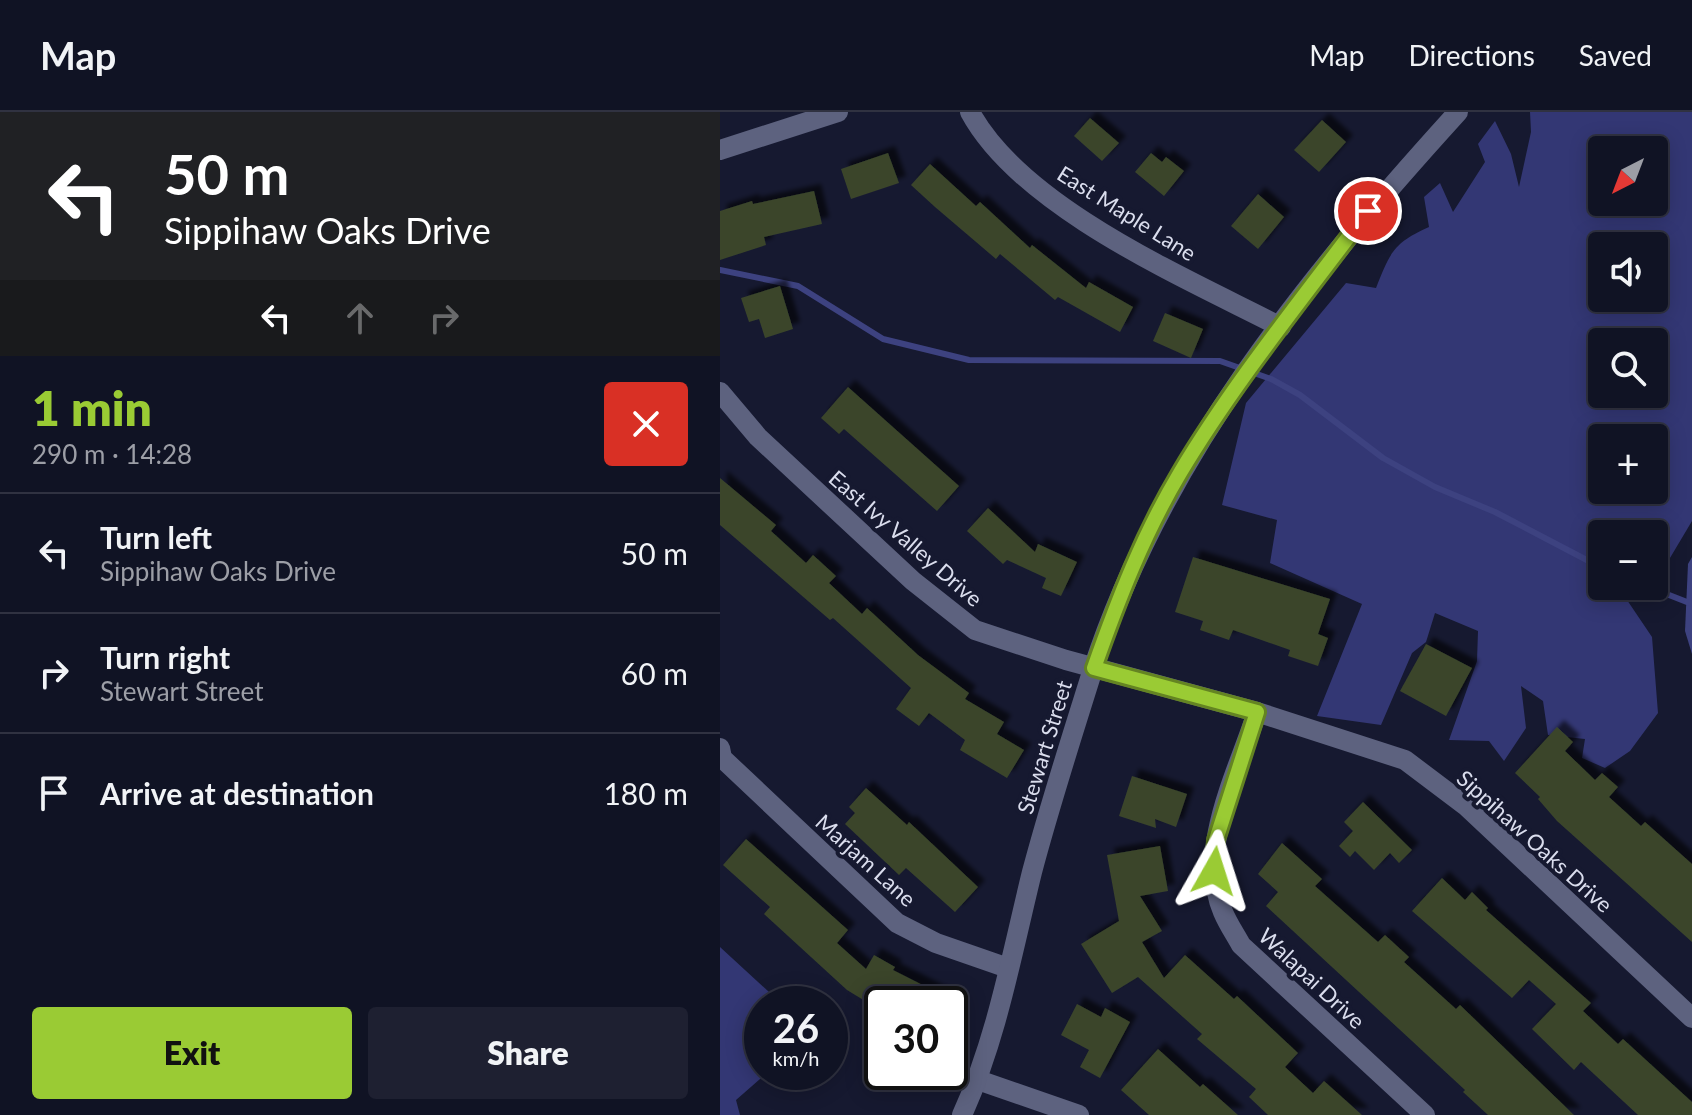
<!DOCTYPE html>
<meta charset="utf-8">
<style>
:root{--surface:#101324;--page:#1e2031;--text:#f1f3f6;--muted:#9c9ea6;--line:#303241;--accent:#9acb34}
body{margin:0;font-family:Lato,sans-serif;background:var(--page);color:var(--text);height:100vh;display:flex;flex-direction:column;font-size:30px;white-space:nowrap}
*{box-sizing:border-box;margin:0}
p{font-size:26px;color:var(--muted)}
.icon{flex:none;width:44px;height:44px;fill:none;stroke:currentColor;stroke-width:2;stroke-linecap:round;stroke-linejoin:round}
.map{position:relative;flex:1;overflow:hidden}
.sheet{display:flex;flex-direction:column;background:var(--surface);width:720px}
.sheet>*{flex:none}
.guide{background:#202124;color:#fff;overflow:hidden}
.needle{width:52px;rotate:222deg}
.buttons{position:absolute;left:868px;top:24px;display:grid;gap:16px}
.buttons a{display:grid;place-items:center;width:80px;height:80px;border-radius:8px;background:var(--surface);box-shadow:0 4px 20px #0003,0 0 0 2px var(--line);font-size:40px}
.speed{position:absolute;left:24px;top:874px;display:flex;gap:16px;font-size:40px;font-weight:700;text-align:center}
.speed>*{display:grid;place-content:center;width:104px;height:104px;border-radius:50%;background:var(--surface);box-shadow:0 4px 20px #0003,0 0 0 2px var(--line);line-height:1}
.speed small{font-size:20px;font-weight:400}
.speed .limit{border:4px solid #111;border-radius:12px;background:#fff;color:#111}
.pin{position:absolute;display:grid;place-items:center;width:68px;height:68px;color:#fff;margin:-34px;border:4px solid #fff;border-radius:50%;box-shadow:0 2px 8px #0007}
.me{position:absolute;width:88px;margin:-44px;rotate:6deg;stroke-linejoin:round;filter:drop-shadow(0 0 6px #0008)}
.turn{display:flex;align-items:center;gap:28px;height:168px;padding:0 32px;font-size:36px}
.turn .icon{width:104px;height:104px;stroke-width:2.5}
.turn b{display:block;font-size:56px;line-height:68px}
.lanes{display:flex;align-items:center;height:76px;padding:0 32px;background:#0003;justify-content:center;gap:40px;direction:ltr}
.lanes .off{opacity:.35}
.round{display:grid;place-items:center;flex:none;width:84px;height:84px;border-radius:8px;background:var(--page)}
.head{display:flex;align-items:center;justify-content:space-between;height:136px;padding:0 32px}
h1{font-size:48px;font-weight:800;line-height:60px;color:var(--accent)}
.action{display:flex;gap:16px;margin-top:auto;padding:16px 32px}
.action a{flex:1;height:92px;border-radius:8px;background:var(--accent);color:#111;font-size:32px;font-weight:800;line-height:92px;text-align:center}
.action a+a{background:var(--page);color:var(--text)}
ul{padding:0;list-style:none}
li{display:flex;align-items:center;gap:24px;height:120px;padding:0 32px;border-top:2px solid var(--line)}
li div{flex:1}
li b{display:block;font-size:30px}
li em{font-style:normal}
header{display:flex;align-items:center;gap:48px;box-sizing:border-box;height:112px;padding:0 40px;background:var(--surface);border-bottom:2px solid var(--line)}
header strong{font-size:38px}
nav{display:flex;gap:44px;margin-inline-start:auto;font-size:28px}
main{display:flex;flex:1;min-height:0}
.map>svg:first-child{display:block}
.forest{fill:#333774;fill-rule:evenodd}
.water{fill:#3d4280}
.lines{fill:none;stroke-linecap:round;stroke-linejoin:round}
.stream{stroke:#3d4280;stroke-width:6}
.building{fill:#3a452b;filter:url(#shadow)}
.minor{stroke:#5d627f;stroke-width:20}
.route-casing{stroke:#648422;stroke-width:20}
.route{stroke:#9acb34;stroke-width:14}
.labels{text-anchor:middle;dominant-baseline:central;stroke-width:8;stroke-linejoin:round;paint-order:stroke}
.street-label{font-size:22px;fill:#dadded;stroke:#161930}
</style>
<header>
<strong>Map</strong>
<nav><a>Map</a><a>Directions</a><a>Saved</a></nav>
</header>
<main>
<section class="sheet">
<div class="guide">
<div class="turn"><svg class="icon" aria-label="left" viewBox="0 0 24 24"><path d="M17 20v-9H6M10 6l-5 5 5 5"/></svg><div><b>50 m</b>Sippihaw Oaks Drive</div></div>
<div class="lanes"><svg class="icon" aria-label="left" viewBox="0 0 24 24"><path d="M17 20v-9H6M10 6l-5 5 5 5"/></svg><svg class="icon off" aria-label="ahead" viewBox="0 0 24 24"><path d="M12 20V5M6 11l6-6 6 6"/></svg><svg class="icon off" aria-label="right" viewBox="0 0 24 24"><path d="M7 20v-9h11M14 6l5 5-5 5"/></svg></div>
</div>
<div class="head"><div><h1>1 min</h1><p>290 m · 14:28</p></div><a class="round" style="background:#d93025;color:#fff"><svg class="icon" aria-label="close" viewBox="0 0 24 24"><path d="M6 6l12 12M18 6L6 18"/></svg></a></div>
<ul>
<li><svg class="icon" aria-label="left" viewBox="0 0 24 24"><path d="M17 20v-9H6M10 6l-5 5 5 5"/></svg><div><b>Turn left</b><p>Sippihaw Oaks Drive</p></div><em>50 m</em></li>
<li><svg class="icon" aria-label="right" viewBox="0 0 24 24"><path d="M7 20v-9h11M14 6l5 5-5 5"/></svg><div><b>Turn right</b><p>Stewart Street</p></div><em>60 m</em></li>
<li><svg class="icon" aria-label="arrive" viewBox="0 0 24 24"><path d="M6 21V4h12l-3 4 3 4H6"/></svg><div><b>Arrive at destination</b></div><em>180 m</em></li>
</ul>
<div class="action"><a>Exit</a><a>Share</a></div>
</section>
<div class="map">
<svg width="972" height="1003" viewBox="0 0 972 1003">
<defs>
<filter id="shadow"><feDropShadow dx="7" dy="-7" stdDeviation="2" flood-color="#0009"/></filter>
</defs>
<rect width="100%" height="100%" fill="#161930"/>
<g class="forest">
<path d="M810,0h162v409l-25,42 -13,10v-39h-52v52h36l-13,11 27,40 6,76 -28,38 -25,17 -23,-10 3,-19 -37,-4 -5,-34 -22,-15 5,42 -22,33 -15,-20 -40,-1 28,-79 1,-30 -43,-18 -9,29 -14,11 -31,72 -64,-9 45,-112 -92,-41 7,-43 -55,-15 24,-102 100,-120 30,5c14,-35 17,-45 53,-61l-5,-30 16,-14 13,29 32,-50 -7,-18 17,-23 16,33 8,33 12,-55zM882,38h52v52h-52zM882,134h52v52h-52zM882,230h52v52h-52zM882,326h52v52h-52z"/>
<path d="M0,835l62,57h-20v68h6l-32,28 4,15h-20z"/>
</g>
<path class="water" d="M972,445v97l-7,-23 3,-67z"/>
<g class="lines">
<g class="stream">
<path d="M0,158l78,16 85,53 86,21 251,1 51,18 29,16 83,63 52,29 60,25 107,56"/>
<path d="M926,474l46,18"/>
</g>
</g>
<g class="building">
<path d="M370,6l29,25 -17,18 -28,-25z"/>
<path d="M602,8l24,22 -27,30 -25,-22z"/>
<path d="M168,41l11,30 -48,16 -10,-30z"/>
<path d="M431,41l11,9 4,-5 18,14 -20,25 -29,-24z"/>
<path d="M210,52l46,42 4,-4 50,46 2,-3 54,43 3,-6 44,25 -13,25 -62,-35 -3,3 -55,-46 -4,5 -61,-52 -24,-22z"/>
<path d="M94,79l8,33 -58,13 2,8 -46,15v-49l32,-10 1,3z"/>
<path d="M538,82l26,23 -26,32 -27,-23z"/>
<path d="M60,174l13,43 -28,9 -6,-19 -10,3 -8,-24z"/>
<path d="M445,201l38,16 -12,29 -38,-17z"/>
<path d="M128,275l111,99 -22,25 -93,-82 -5,5 -18,-16z"/>
<path d="M0,366l56,47 -5,6 35,32 7,-8 23,21 -7,7 33,31 5,-6 51,47 51,38 -4,6 39,23 -7,12 27,16 -17,28 -47,-28 5,-10 -36,-27 -10,13 -23,-17 15,-21 -78,-70 -3,2 -110,-95z"/>
<path d="M268,396l47,44 3,-8 39,18 -16,34 -19,-8 4,-10 -39,-18 -4,4 -36,-33z"/>
<path d="M473,445l137,42 -12,35 10,4 -10,28 -30,-10 2,-6 -57,-20 -4,10 -29,-10 3,-9 -28,-9z"/>
<path d="M706,532l46,24 -26,48 -46,-25z"/>
<path d="M837,615l16,15 -8,9 30,29 7,-7 16,14 -9,10 32,29 4,-4 47,42v78l-135,-121 -19,-22 2,-2 -25,-24z"/>
<path d="M412,664l55,18 -11,33 -21,-8 1,9 -37,-12z"/>
<path d="M146,676l41,37 2,-3 69,65 -23,25 -49,-44 -7,7 -54,-51 10,-11 -6,-6z"/>
<path d="M643,690l49,48 -13,13 -9,-10 -16,17 -19,-19 -5,6 -11,-11 14,-15 -9,-9z"/>
<path d="M26,727l102,91 -11,13 29,26 8,-14 21,12 -2,3 67,34h-90l-23,-14 -83,-76 6,-7 -47,-42z"/>
<path d="M562,731l40,36 -7,7 63,56 7,-7 24,22 -5,5 52,47 4,-4 114,110h-86l-25,-23 2,-2 -199,-184 12,-14 -20,-18z"/>
<path d="M440,734l8,45 -28,5 22,35 -20,11 22,36 21,-23 49,44 3,-3 61,57 -13,14 28,26 11,-12 38,34h-94l-19,-18 7,-8 -59,-50 5,-5 -64,-57 -26,16 -31,-49 38,-23 -12,-66z"/>
<path d="M722,766l23,22 7,-8 16,16 -2,2 105,93 -8,8 35,33 5,-5 69,63v13h-54l-57,-53 -7,8 -42,-41 24,-25 -27,-24 -17,18 -100,-87z"/>
<path d="M357,892l24,13 4,-9 25,14 -30,56 -20,-11 9,-17 -28,-15z"/>
<path d="M438,937l42,38 3,-3 35,31h-89l-28,-25z"/>
</g>
<g class="lines">
<g class="minor">
<path d="M250,0c52,96 216,166 311,215"/>
<path d="M0,38l118,-38"/>
<path d="M0,280l38,45 155,144 62,49 91,30 191,52 148,48 61,46 226,212"/>
<path d="M537,600c-19,60 -61,137 -34,200 5,12 12,22 18,33l184,170"/>
<path d="M0,636l2,10 175,165 39,20 72,25"/>
<path d="M258,968l101,35"/>
<path d="M242,1003c35,-77 50,-162 70,-243 18,-68 40,-136 61,-203 70,-214 216,-393 365,-557"/>
</g>
</g>
<g class="lines">
<g class="route-casing">
<path id="route" d="M494,759l2,-31 41,-128 -163,-44c24,-68 49,-133 86,-195 55,-92 124,-176 188,-262"/>
</g>
<use href="#route" class="route"/>
</g>
<g class="labels">
<g class="street-label">
<text transform="translate(407 101) rotate(32)">East Maple Lane</text>
<text transform="translate(186 426) rotate(41)">East Ivy Valley Drive</text>
<text transform="translate(324 635) rotate(-73)">Stewart Street</text>
<text transform="translate(815 729) rotate(42)">Sippihaw Oaks Drive</text>
<text transform="translate(146 748) rotate(42)">Marjam Lane</text>
<text transform="translate(592 866) rotate(43)">Walapai Drive</text>
</g>
</g>
</svg>
<div class="buttons">
<a><svg class="needle" viewBox="-14 -14 28 28"><path d="M0-13l5 13h-10z" fill="#e53935"/><path d="M0 13l5-13h-10z" fill="#9c9ea6"/></svg></a>
<a><svg class="icon" aria-label="sound" viewBox="0 0 24 24"><path d="M4 9h4l5-4v14l-5-4H4zM17 9q2 3 0 6"/></svg></a>
<a><svg class="icon" aria-label="search" viewBox="0 0 24 24"><circle cx="10" cy="10" r="6"/><path d="M15 15l6 6"/></svg></a>
<a>+</a>
<a>−</a>
</div>
<div class="speed"><div>26<small>km/h</small></div><div class="limit">30</div></div>
<div class="pin" style="left:648px;top:99px;background:#d93025"><svg class="icon" aria-label="arrive" viewBox="0 0 24 24"><path d="M6 21V4h12l-3 4 3 4H6"/></svg></div>
<svg class="me" style="left:494px;top:759px" viewBox="-20 -20 40 40"><path d="M0-17L14 15 0 8-14 15z" fill="#9acb34" stroke="#fff" stroke-width="4"/></svg>
</div>
</main>
